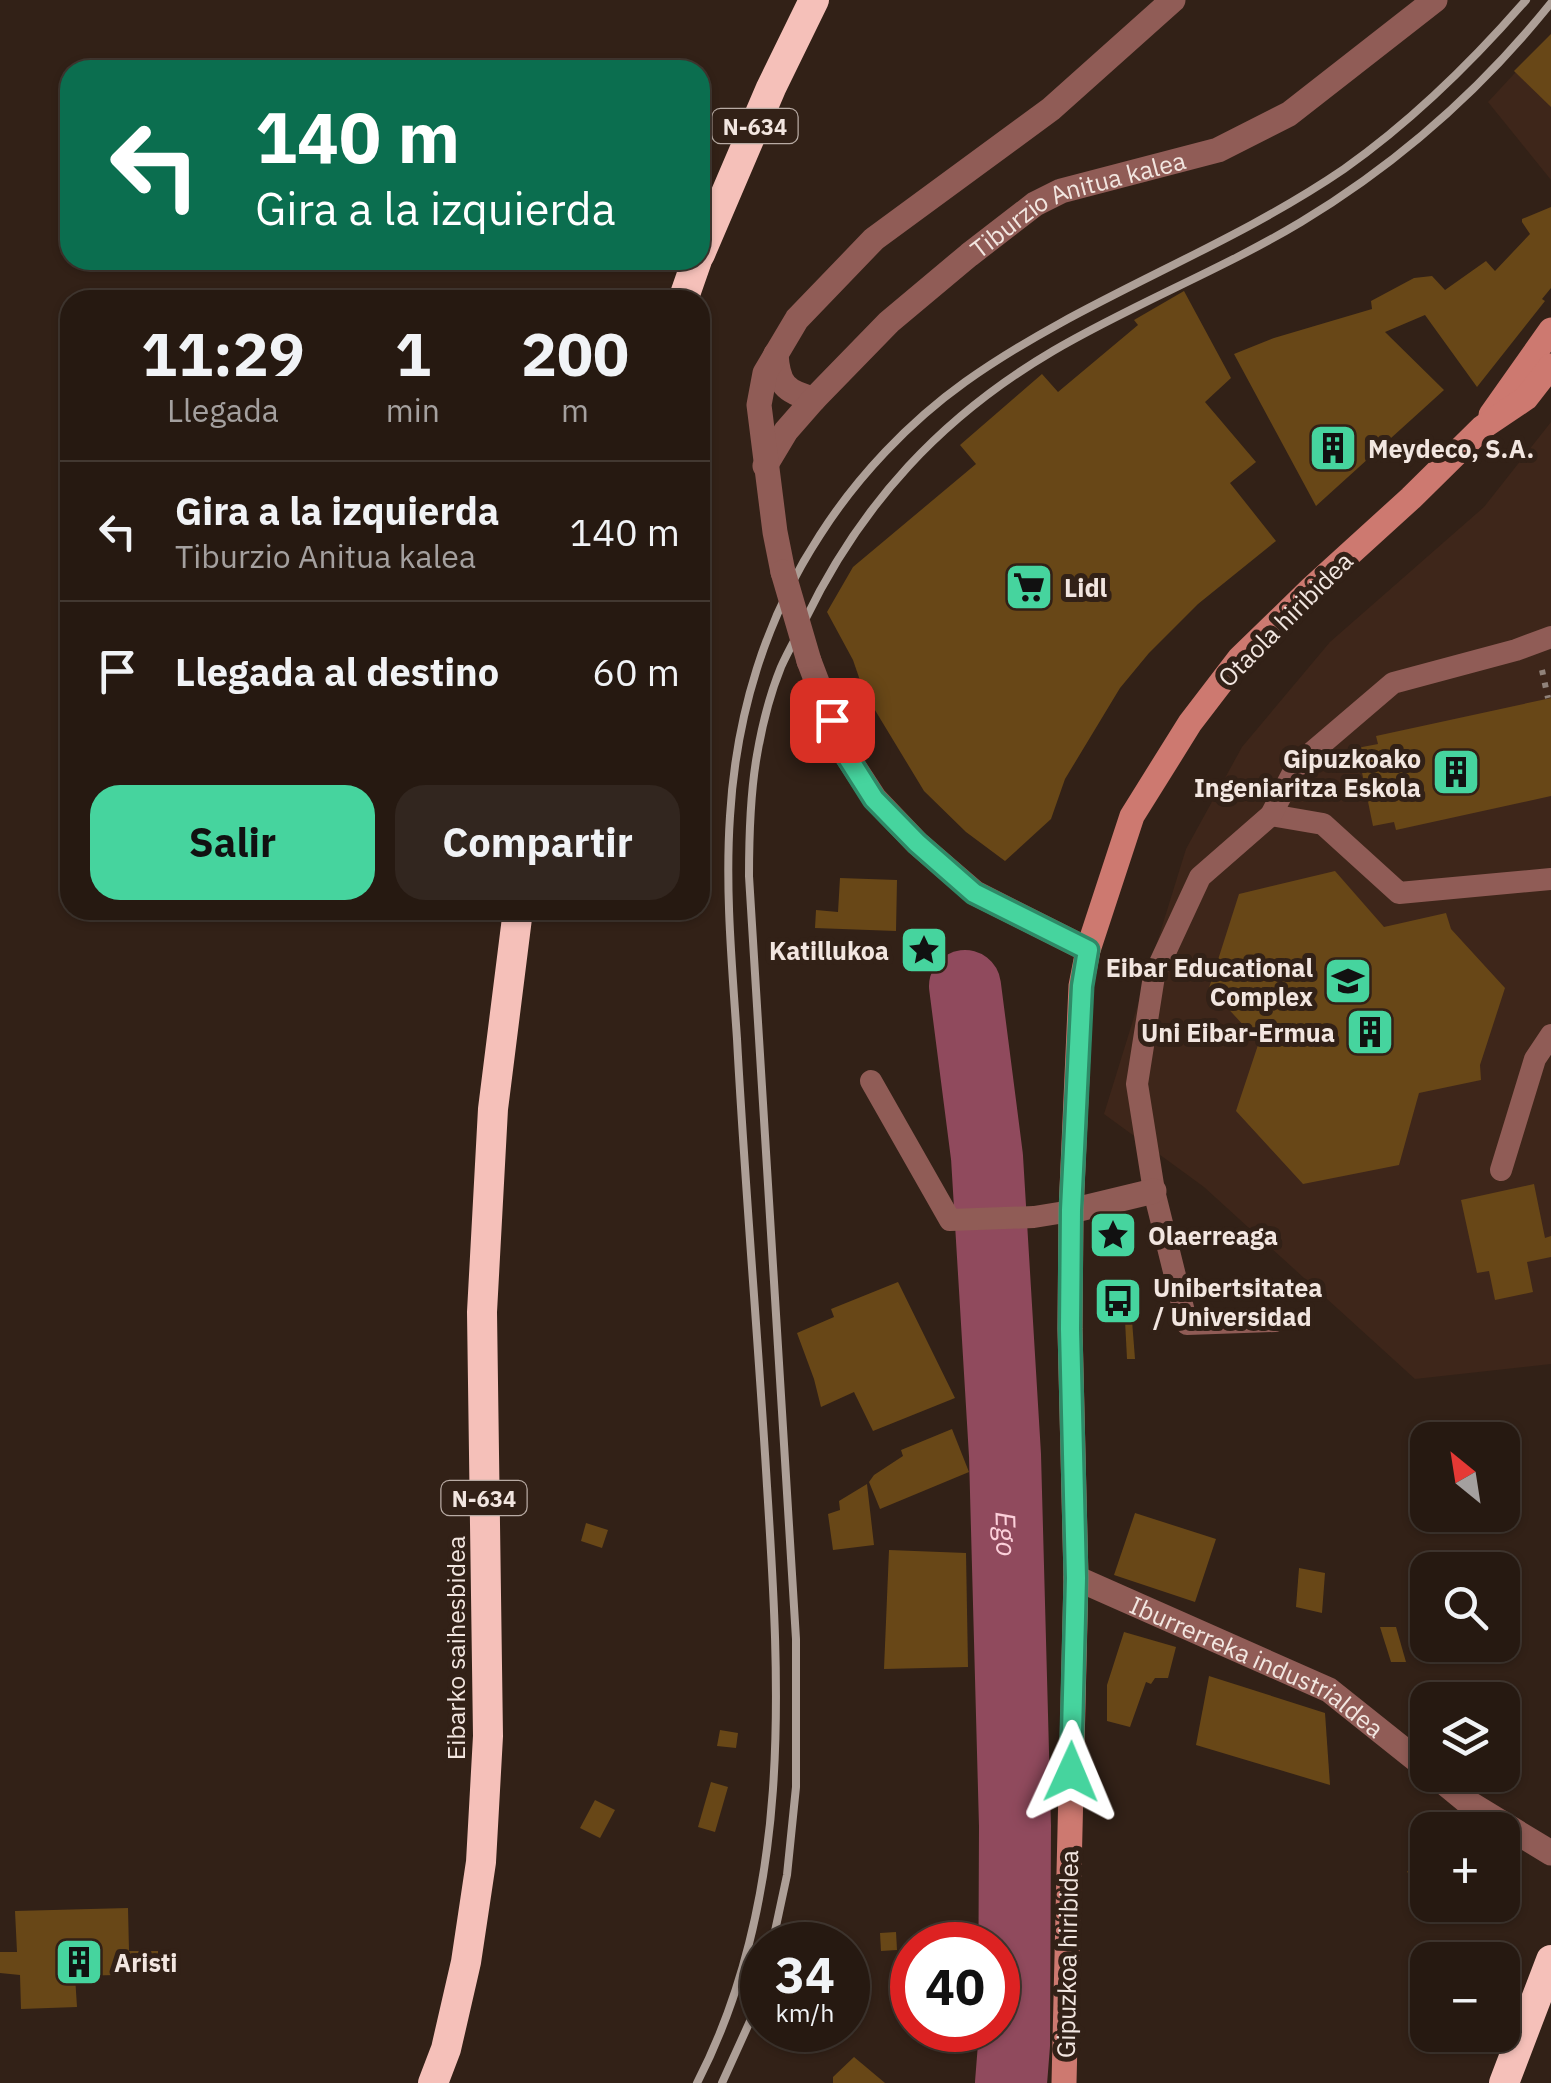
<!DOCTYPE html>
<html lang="es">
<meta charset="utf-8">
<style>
:root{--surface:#261911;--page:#32261f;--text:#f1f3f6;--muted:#a4a09f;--line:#423831;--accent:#46d49e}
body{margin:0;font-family:"IBM Plex Sans",sans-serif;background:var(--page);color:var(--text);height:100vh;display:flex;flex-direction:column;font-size:38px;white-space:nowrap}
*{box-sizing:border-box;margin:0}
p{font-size:32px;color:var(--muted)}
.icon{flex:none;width:55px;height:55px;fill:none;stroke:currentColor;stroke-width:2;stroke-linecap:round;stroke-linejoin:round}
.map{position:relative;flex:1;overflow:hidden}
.details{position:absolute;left:60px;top:290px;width:650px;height:630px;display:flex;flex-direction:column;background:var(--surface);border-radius:30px;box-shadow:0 2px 8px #0004,0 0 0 2px var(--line)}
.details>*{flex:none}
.guide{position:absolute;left:60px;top:60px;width:650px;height:210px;border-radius:30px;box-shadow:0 2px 8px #0004,0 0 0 2px var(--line);background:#0b6e4f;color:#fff;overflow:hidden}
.needle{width:65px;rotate:330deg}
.controls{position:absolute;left:1410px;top:1422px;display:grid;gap:20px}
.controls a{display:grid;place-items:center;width:110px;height:110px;border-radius:20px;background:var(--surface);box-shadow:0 2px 8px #0004,0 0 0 2px var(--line);font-size:50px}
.speed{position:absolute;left:740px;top:1922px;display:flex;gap:20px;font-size:50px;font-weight:700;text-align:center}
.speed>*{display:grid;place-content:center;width:130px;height:130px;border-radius:50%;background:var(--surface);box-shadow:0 2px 8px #0004,0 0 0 2px var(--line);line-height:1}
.speed small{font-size:25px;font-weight:400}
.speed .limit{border:15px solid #d22;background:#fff;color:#111}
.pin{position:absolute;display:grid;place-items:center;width:85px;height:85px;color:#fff;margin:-42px;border-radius:20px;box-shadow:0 5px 15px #0006}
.me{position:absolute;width:110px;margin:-55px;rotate:1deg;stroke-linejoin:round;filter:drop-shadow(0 0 8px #0008)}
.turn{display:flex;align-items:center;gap:35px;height:210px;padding:0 30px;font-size:45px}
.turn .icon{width:130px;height:130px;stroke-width:2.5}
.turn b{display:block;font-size:70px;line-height:85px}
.eta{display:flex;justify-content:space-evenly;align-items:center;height:170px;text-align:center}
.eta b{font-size:60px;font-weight:700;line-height:70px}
.primary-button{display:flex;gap:20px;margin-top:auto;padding:20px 30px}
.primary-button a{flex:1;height:115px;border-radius:30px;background:var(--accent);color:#111;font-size:40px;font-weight:700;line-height:115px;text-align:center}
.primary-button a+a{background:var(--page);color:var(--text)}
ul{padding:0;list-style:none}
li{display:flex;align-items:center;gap:30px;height:140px;padding:0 30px;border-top:2px solid var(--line)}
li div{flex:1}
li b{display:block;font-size:38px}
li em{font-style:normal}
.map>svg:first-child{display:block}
.built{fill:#3e261a}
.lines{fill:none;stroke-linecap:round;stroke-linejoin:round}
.river{stroke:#904a5d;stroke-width:72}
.building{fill:#684717}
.path{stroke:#90827a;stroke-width:6;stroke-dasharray:5 8;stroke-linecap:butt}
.lane{stroke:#905c56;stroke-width:22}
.street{stroke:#905c56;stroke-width:25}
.secondary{stroke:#cd7970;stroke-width:25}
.highway{stroke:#f5c0b9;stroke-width:30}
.rail{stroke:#ad9f97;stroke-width:8}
.street-bridge{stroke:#905c56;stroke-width:25}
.route-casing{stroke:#2e8a67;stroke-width:25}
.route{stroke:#46d49e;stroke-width:18}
.labels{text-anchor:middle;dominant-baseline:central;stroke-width:10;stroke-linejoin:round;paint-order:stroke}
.shield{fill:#322117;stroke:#b8aba4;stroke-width:2.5}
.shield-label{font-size:22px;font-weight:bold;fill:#f2e6e0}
.street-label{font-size:25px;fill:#f2e6e0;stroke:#322117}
.poi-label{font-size:25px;font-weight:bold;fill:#f2e6e0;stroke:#322117;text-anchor:start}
.water-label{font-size:28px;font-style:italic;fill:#fcd0da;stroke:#322117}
</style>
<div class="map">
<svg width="1551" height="2083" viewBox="0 0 1551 2083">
<rect width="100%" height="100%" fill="#322117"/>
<g class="built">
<path d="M1551,34v146l-63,-78z"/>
<path d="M1551,422v942l-136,15 -211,-192 -100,-73 82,-265 56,-102 88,-105 154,-135z"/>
</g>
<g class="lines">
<path class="river" id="s1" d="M965,986l22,171 18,298 10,371 -1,219 -3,38"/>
</g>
<g class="building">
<path d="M1551,34v73l-37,-36z"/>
<path d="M1551,207v81l-9,11 3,2 -68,86 -52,-72 -40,17 59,58 -128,116 -82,-152 40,-16 98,-29 -1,-8 43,-23 18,-2 13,14 41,-29 9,10 35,-37 -8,-12v-3z"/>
<path d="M1184,291l47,87 -26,24 51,60 -26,21 46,58 -78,63 -49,49 -29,35 -55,91 -14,40 -46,42 -39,-29 -42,-41 -60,-99 -11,-32 -26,-48 26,-45 123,-103 -16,-19 82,-71 16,18 80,-67 -4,-5z"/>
<path d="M1551,698v98l-155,34 -2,-8 -21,4 -16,-78 21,-4 -2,-8z"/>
<path d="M1335,871l49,56 62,-14 5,16 54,59 -25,77 1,15 -62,13 -20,72 -96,19 -67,-73 23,-69 -50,-54 30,-94z"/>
<path d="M840,878l57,2 -1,51 -81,-3 1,-18 22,2z"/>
<path d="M1534,1184l11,54 6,-2v21l-24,5 6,30 -38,8 -6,-29 -12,2 -16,-73z"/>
<path d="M898,1282l57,116 -82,33 -19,-39 -33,15 -7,-28 -17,-46 37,-16 -3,-8z"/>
<path d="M1123,1282h6l6,77h-8z"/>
<path d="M952,1429l17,43 -89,37 -11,-27 5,-7 29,-19 -2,-6z"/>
<path d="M867,1484l7,61 -41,5 -5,-36 12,-4 -1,-9z"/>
<path d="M1135,1513l81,26 -21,63 -81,-27z"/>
<path d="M586,1523l22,7 -6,18 -21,-7z"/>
<path d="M889,1550l77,3 2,114 -84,2z"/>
<path d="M1299,1568l26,5 -3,40 -26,-6z"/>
<path d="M1380,1627h16l10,35h-15z"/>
<path d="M1124,1632l52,15 -8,31h-13l-4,6 -5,-2 -16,45 -23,-6v-36z"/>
<path d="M1209,1676l116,37 5,72 -134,-40z"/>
<path d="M720,1730l18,3 -2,15 -19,-2z"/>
<path d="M711,1782l17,5 -13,45 -17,-5z"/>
<path d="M595,1800l20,10 -15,28 -20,-10z"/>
<path d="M1428,1843v42l-21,-13z"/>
<path d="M128,1908l1,43h29v23l-83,2 2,31 -56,2 -1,-34 -20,-2v-21h17l-2,-41z"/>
<path d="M896,1932l1,18 -16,1 -1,-18z"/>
<path d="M854,2057l31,26h-52v-6z"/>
</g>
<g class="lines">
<path class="path" d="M1542,670l6,28"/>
<g class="lane">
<path d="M1271,815l52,9 76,69 152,-14"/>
<path d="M871,1081l79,139 84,-3 37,-6"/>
<path d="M1501,1170l34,-111 16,-24"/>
<path d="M1275,1321l-88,3 -33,-133 -17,-107 17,-108 46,-99 71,-62 26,-50 96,-82 123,-33 35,-13"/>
</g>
<g class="street">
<path d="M776,354c2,30 9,38 38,45"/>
<path id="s2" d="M765,466l21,-35 28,-32 75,-77 80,-67 66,-51 26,-13 157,-41 71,-36 146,-114"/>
<path d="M783,572l-8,-40 -16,-127 6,-32 32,-54 77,-80 177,-130 122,-109"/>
<path d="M809,661l34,89 32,49 42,44 58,50 113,57"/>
<path d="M1071,1211l83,-20"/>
<path id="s3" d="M1076,1578l253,112 99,79"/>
<path d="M1435,1775l34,28 82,50"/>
</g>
<g class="secondary">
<path d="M1491,415l60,-85"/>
<path d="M1064,2083l12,-505 -6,-249 1,-118 10,-225 7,-36 44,-134 58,-93 49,-64 73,-71 99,-90 72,-71 43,-29 25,-32"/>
</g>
<g class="highway">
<path d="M700,254l71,-166 43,-88"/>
<path d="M683,300l14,-40"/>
<path d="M433,2083l13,-34 20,-87 15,-100 7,-126 -6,-424 11,-203 25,-199"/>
<path d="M1504,2083l47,-123"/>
</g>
<g class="rail">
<path d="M772,1945l15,-70 9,-88v-148l-47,-763c0,-40 1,-82 8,-121 5,-29 13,-61 24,-88 7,-16 16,-31 24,-47 56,-116 136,-203 248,-269 80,-47 168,-81 248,-129 96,-58 180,-132 250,-219"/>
<path d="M697,2083c96,-186 83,-395 70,-597 -9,-149 -22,-298 -30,-447 -5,-74 -12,-149 -7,-223 6,-100 35,-197 90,-281 37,-58 89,-113 145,-153 118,-84 259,-131 379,-213 68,-48 128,-107 182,-169"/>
<path d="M722,2083l29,-64 11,-35"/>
</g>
<path class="street-bridge" d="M783,572l26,89"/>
</g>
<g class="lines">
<g class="route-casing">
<path id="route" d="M832,720l11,30 31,49 43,44 57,50 114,57 -6,36 -11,224 -1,119 6,249 -5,194"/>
</g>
<use href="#route" class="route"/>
</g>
<defs>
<g id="building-square" transform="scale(2.5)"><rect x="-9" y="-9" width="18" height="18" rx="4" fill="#46d49e" stroke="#322117"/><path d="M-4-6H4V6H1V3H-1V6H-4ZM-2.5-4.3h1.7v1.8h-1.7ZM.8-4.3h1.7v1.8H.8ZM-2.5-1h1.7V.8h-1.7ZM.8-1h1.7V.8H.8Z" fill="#111"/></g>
<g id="supermarket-square" transform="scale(2.5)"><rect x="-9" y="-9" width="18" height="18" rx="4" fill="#46d49e" stroke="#322117"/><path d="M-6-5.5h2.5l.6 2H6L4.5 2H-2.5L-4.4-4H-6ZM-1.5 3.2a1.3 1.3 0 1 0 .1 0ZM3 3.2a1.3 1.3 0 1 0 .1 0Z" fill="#111"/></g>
<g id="sight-square" transform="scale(2.5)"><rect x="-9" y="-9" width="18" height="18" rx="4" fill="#46d49e" stroke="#322117"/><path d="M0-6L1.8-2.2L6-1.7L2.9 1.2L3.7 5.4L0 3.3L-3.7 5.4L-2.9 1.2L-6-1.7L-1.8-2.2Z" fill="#111"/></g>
<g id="university-square" transform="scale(2.5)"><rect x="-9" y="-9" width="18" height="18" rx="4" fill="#46d49e" stroke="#322117"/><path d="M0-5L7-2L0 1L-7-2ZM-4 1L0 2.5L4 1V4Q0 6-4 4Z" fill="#111"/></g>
<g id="bus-square" transform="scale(2.5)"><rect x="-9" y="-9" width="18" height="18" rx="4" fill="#46d49e" stroke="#322117"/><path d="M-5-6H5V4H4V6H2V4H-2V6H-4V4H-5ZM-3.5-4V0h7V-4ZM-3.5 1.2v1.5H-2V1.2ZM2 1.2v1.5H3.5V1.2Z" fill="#111"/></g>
</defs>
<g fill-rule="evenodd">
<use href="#building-square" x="1333" y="448"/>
<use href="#supermarket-square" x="1029" y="587"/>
<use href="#building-square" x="1456" y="772"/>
<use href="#sight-square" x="924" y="950"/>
<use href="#university-square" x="1348" y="981"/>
<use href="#building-square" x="1370" y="1032"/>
<use href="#sight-square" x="1113" y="1235"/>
<use href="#bus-square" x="1118" y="1301"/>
<use href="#building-square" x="79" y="1962"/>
</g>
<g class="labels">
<g class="shield">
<rect x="712.5" y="109" width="85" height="34" rx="8"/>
<rect x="441.5" y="1481" width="85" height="34" rx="8"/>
</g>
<g class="shield-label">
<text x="755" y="126">N-634</text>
<text x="484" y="1498">N-634</text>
</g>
<g class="street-label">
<text stroke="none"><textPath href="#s2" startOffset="418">Tiburzio Anitua kalea</textPath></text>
<text transform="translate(1285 619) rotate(-45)">Otaola hiribidea</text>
<text transform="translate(455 1648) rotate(-90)">Eibarko saihesbidea</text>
<text stroke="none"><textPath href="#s3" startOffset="202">Iburrerreka industrialdea</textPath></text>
<text transform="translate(1067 1954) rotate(-89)">Gipuzkoa hiribidea</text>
</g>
<g class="poi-label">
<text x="1368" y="448">Meydeco, S.A.</text>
<text x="1064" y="587">Lidl</text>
<text x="1421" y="758" text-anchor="end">Gipuzkoako<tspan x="1421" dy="29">Ingeniaritza Eskola</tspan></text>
<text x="889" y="950" text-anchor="end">Katillukoa</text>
<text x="1313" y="967" text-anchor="end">Eibar Educational<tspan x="1313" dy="29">Complex</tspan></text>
<text x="1335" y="1032" text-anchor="end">Uni Eibar-Ermua</text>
<text x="1148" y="1235">Olaerreaga</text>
<text x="1153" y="1287">Unibertsitatea<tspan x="1153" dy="29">/ Universidad</tspan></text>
<text x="114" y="1962">Aristi</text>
</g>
<g class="water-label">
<text stroke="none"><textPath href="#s1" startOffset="550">Ego</textPath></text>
</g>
</g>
</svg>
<div class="controls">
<a><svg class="needle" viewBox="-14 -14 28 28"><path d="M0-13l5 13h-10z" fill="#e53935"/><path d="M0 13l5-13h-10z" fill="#a4a09f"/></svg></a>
<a><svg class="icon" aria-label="search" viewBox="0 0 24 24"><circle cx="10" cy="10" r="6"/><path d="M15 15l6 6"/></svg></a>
<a><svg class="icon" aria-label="layers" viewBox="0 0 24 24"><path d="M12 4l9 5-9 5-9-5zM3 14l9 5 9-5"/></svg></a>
<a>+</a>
<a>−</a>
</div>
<div class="speed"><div>34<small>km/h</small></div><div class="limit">40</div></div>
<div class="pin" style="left:832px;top:720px;background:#d93025"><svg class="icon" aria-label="arrive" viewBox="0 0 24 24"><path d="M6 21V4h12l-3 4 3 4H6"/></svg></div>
<svg class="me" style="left:1071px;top:1772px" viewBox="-20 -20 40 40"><path d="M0-17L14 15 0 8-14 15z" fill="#46d49e" stroke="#fff" stroke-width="4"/></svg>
<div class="guide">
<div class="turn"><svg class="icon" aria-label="left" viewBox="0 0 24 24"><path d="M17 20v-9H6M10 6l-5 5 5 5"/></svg><div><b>140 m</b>Gira a la izquierda</div></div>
</div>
<section class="details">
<div class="eta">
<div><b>11:29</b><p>Llegada</p></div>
<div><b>1</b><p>min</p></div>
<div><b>200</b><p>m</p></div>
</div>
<ul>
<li><svg class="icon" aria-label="left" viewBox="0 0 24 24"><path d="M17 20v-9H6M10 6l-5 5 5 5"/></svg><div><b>Gira a la izquierda</b><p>Tiburzio Anitua kalea</p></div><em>140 m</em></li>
<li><svg class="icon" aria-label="arrive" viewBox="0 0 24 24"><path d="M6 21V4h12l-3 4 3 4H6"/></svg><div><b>Llegada al destino</b></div><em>60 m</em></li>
</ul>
<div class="primary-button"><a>Salir</a><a>Compartir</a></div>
</section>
</div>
